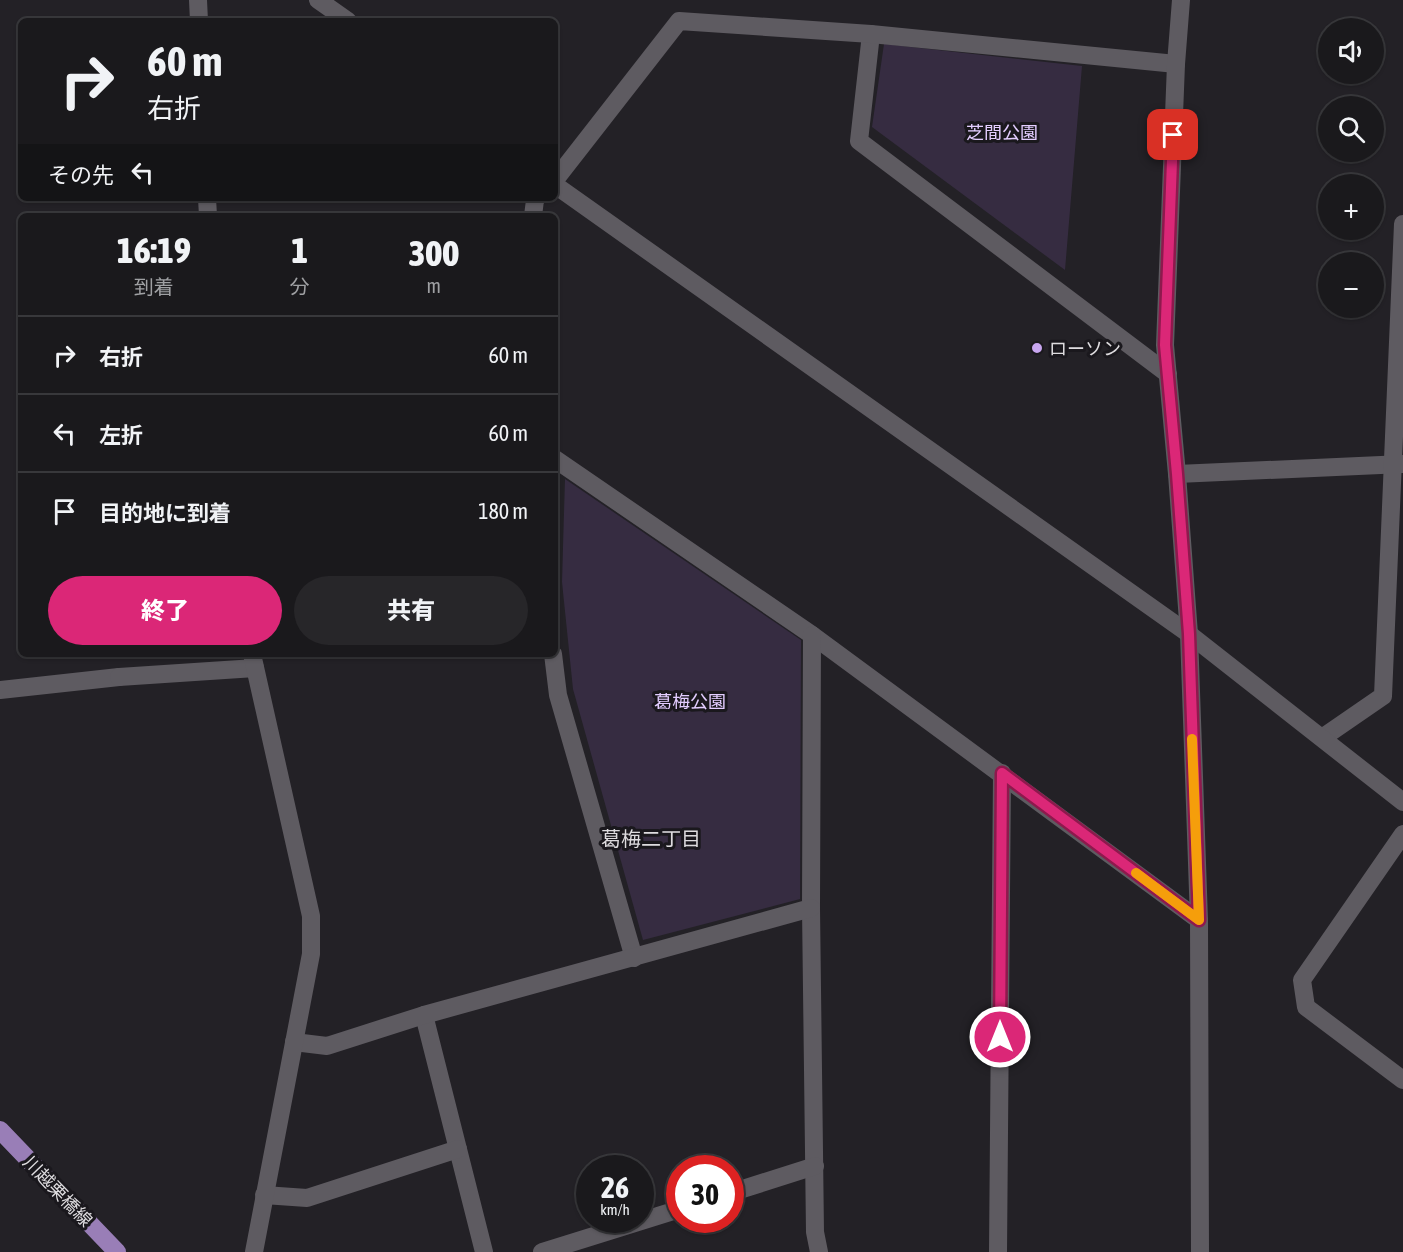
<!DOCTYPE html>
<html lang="ja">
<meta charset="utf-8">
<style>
:root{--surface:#1a191c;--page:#272629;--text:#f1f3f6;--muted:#9fa0a3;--line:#38383b;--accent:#db2777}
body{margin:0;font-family:"Asap Condensed","Noto Sans JP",sans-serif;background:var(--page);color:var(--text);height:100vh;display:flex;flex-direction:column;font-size:22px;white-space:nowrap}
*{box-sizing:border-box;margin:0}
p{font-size:20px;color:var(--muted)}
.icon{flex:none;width:33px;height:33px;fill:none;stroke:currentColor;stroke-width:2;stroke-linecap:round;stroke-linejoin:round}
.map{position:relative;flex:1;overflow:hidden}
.sheet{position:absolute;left:18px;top:213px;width:540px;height:444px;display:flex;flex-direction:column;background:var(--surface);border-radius:9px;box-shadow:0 2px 4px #0004,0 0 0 2px var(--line)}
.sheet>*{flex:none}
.guide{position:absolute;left:18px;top:18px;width:540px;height:183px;border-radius:9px;box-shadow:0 2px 4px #0004,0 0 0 2px var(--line);background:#1a191c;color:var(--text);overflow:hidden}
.controls{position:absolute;left:1318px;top:18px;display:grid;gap:12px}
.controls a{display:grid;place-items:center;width:66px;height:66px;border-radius:50%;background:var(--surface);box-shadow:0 2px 4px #0004,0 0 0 2px var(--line);font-size:30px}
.speed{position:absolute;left:576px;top:1155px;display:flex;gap:12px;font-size:30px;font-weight:700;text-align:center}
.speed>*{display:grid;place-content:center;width:78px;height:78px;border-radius:50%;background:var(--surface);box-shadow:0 2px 4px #0004,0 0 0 2px var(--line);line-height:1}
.speed small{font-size:15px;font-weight:400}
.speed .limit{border:9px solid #d22;background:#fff;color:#111}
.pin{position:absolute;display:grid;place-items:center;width:51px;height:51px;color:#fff;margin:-26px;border-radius:12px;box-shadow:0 3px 9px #0006}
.me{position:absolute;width:66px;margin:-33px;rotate:0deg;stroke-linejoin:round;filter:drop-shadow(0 0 4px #0008)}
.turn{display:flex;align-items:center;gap:21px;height:126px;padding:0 30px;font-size:27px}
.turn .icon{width:78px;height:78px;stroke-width:2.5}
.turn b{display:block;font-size:42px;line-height:51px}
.then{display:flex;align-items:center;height:57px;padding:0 30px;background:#0003;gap:12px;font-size:22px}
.eta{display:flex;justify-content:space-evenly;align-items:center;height:102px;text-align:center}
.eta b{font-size:36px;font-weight:800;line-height:42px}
.cta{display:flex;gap:12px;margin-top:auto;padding:12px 30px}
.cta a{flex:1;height:69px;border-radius:36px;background:var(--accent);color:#fff;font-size:24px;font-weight:800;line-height:69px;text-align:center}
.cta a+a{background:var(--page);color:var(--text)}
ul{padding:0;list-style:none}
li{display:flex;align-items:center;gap:18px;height:78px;padding:0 30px;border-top:2px solid var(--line)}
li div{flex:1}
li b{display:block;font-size:22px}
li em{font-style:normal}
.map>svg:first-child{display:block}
.green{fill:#362c41}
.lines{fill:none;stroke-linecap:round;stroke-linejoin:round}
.lane{stroke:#5e5b61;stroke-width:18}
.street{stroke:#5e5b61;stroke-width:18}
.secondary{stroke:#5e5b61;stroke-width:18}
.primary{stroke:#997eb7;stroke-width:18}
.route-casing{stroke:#8e194d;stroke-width:15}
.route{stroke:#db2777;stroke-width:10}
.slow{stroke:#f59e0b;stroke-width:10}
.poi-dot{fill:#c8a6ef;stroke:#1a181d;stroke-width:2}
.labels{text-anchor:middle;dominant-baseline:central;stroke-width:6;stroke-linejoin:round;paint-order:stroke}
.park-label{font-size:18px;fill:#e3cdff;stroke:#1a181d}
.poi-label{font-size:18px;fill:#dedcdf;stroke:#1a181d;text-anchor:start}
.street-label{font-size:18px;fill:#dedcdf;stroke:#1a181d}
.neighbourhood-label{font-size:20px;fill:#dedcdf;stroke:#1a181d}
</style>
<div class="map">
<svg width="1403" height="1252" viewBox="0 0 1403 1252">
<rect width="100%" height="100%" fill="#232126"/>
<g class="green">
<path d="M884,44l198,22 -17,204 -193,-143z"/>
<path d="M565,479l236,161 -1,259 -157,41 -70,-251 -11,-107z"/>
</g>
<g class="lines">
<path class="lane" d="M0,690l119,-13"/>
<g class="street">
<path d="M871,34l-12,107 309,233"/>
<path d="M555,180l124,-159 192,13 305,30"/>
<path d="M533,216l2,-16 2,-2"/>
<path d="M555,459l257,176 387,285"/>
<path d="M1177,474l226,-10"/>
<path d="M812,635l-1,273 4,324 4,20"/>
<path d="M553,654l5,41 76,263"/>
<path d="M119,677l136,-9"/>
<path d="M1322,738l61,-42 20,-472"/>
<path d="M1403,834l-101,146 4,27 97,73"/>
<path d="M424,1015l60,237"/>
<path d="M294,1042l33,4 97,-31 387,-107"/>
<path d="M730,1193l85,-27"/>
<path d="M264,1195l43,3 151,-49"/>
<path d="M542,1252l138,-43"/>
<path d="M998,1252l4,-479"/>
</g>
<g class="secondary">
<path d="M198,0l1,21"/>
<path d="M318,0l30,21"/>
<path d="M1181,0l-5,64 -11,281 12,129 12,160 10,286 1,332"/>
<path d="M555,185l634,449 214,168"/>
<path d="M207,198l1,18"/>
<path d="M252,654l59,262v38l-57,298"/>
</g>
<path class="primary" d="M0,1130l117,122"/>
</g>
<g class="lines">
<g class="route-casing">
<path id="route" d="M1000,1037l2,-264 197,147 -10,-286 -12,-160 -12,-129 8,-210"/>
</g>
<use href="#route" class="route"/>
<path class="slow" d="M1136,873l63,47 -7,-181"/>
</g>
<circle class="poi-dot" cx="1037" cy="348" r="6"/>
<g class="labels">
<g class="park-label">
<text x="1002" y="132">芝間公園</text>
<text x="690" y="701">葛梅公園</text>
</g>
<g class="poi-label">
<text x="1049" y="348">ローソン</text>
</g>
<g class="street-label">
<text transform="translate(58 1191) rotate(46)">川越栗橋線</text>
</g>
<g class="neighbourhood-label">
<text x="651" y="838">葛梅二丁目</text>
</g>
</g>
</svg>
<div class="controls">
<a><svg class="icon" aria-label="sound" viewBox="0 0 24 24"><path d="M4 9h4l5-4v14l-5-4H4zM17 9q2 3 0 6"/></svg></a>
<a><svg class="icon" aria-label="search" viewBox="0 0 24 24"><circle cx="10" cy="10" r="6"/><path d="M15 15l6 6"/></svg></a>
<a>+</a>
<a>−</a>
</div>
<div class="speed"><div>26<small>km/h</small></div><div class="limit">30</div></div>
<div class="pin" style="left:1173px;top:135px;background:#d93025"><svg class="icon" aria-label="arrive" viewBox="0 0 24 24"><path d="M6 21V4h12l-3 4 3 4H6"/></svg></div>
<svg class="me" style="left:1000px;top:1037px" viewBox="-20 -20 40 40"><circle r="17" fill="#db2777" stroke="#fff" stroke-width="3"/><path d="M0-11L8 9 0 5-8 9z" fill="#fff"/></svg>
<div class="guide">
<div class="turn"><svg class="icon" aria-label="right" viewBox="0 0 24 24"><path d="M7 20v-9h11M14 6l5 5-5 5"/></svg><div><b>60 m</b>右折</div></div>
<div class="then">その先<svg class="icon" aria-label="left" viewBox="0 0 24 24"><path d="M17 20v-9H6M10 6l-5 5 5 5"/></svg></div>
</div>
<section class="sheet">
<div class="eta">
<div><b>16:19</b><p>到着</p></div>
<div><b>1</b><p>分</p></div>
<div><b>300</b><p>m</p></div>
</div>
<ul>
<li><svg class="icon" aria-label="right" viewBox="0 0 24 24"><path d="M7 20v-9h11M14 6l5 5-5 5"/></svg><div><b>右折</b></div><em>60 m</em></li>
<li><svg class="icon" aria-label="left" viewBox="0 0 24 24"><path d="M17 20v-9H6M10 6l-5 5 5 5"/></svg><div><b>左折</b></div><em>60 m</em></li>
<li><svg class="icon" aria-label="arrive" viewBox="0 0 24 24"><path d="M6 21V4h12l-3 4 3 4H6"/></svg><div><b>目的地に到着</b></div><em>180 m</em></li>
</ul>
<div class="cta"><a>終了</a><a>共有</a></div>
</section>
</div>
